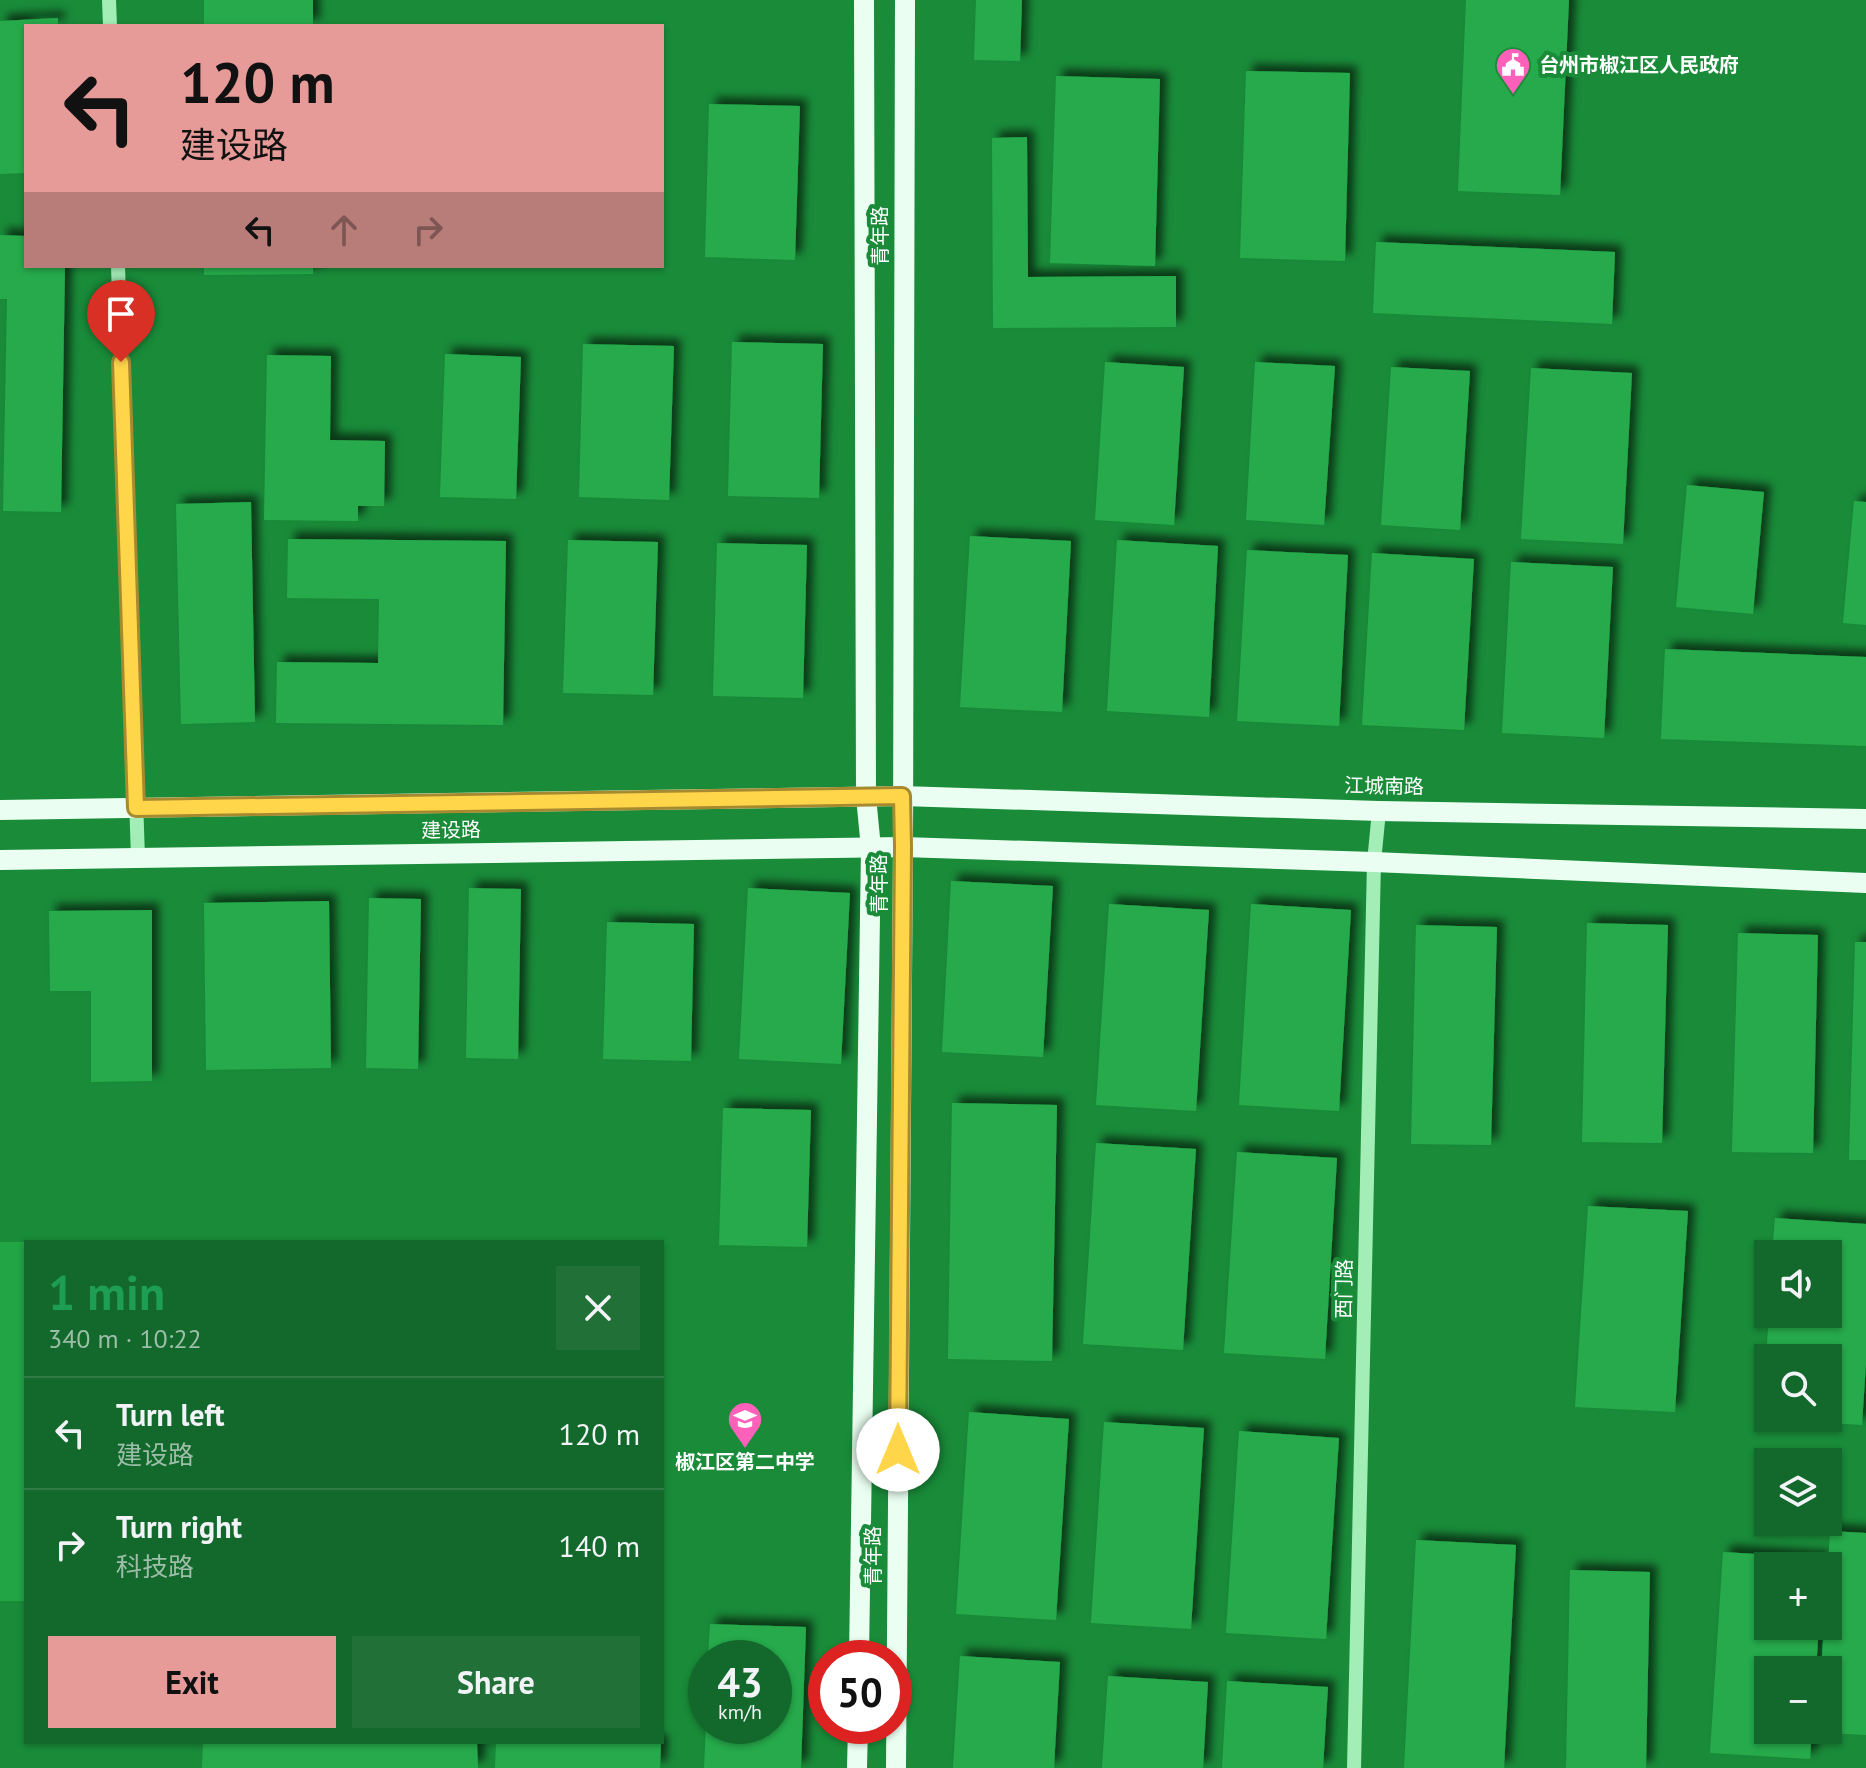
<!DOCTYPE html>
<meta charset="utf-8">
<style>
:root{--surface:#13682b;--page:#207037;--text:#f1f3f6;--muted:#9dbea9;--line:#327b47;--accent:#e69b98}
body{margin:0;font-family:"PT Sans","Noto Sans SC",sans-serif;background:var(--page);color:var(--text);height:100vh;display:flex;flex-direction:column;font-size:30px;white-space:nowrap}
*{box-sizing:border-box;margin:0}
p{font-size:26px;color:var(--muted)}
.icon{flex:none;width:44px;height:44px;fill:none;stroke:currentColor;stroke-width:2;stroke-linecap:round;stroke-linejoin:round}
.map{position:relative;flex:1;overflow:hidden}
.panel{position:absolute;left:24px;top:1240px;width:640px;height:504px;display:flex;flex-direction:column;background:var(--surface);border-radius:0px;box-shadow:0 2px 6px #0004}
.panel>*{flex:none}
.banner{position:absolute;left:24px;top:24px;width:640px;height:244px;border-radius:0px;box-shadow:0 2px 6px #0004;background:#e69b98;color:#111;overflow:hidden}
.fabs{position:absolute;left:1754px;top:1240px;display:grid;gap:16px}
.fabs a{display:grid;place-items:center;width:88px;height:88px;border-radius:0px;background:var(--surface);box-shadow:0 2px 6px #0004;font-size:40px}
.speed{position:absolute;left:688px;top:1640px;display:flex;gap:16px;font-size:40px;font-weight:700;text-align:center}
.speed>*{display:grid;place-content:center;width:104px;height:104px;border-radius:50%;background:var(--surface);box-shadow:0 2px 6px #0004;line-height:1}
.speed small{font-size:20px;font-weight:400}
.speed .limit{border:12px solid #d22;background:#fff;color:#111}
.pin{position:absolute;display:grid;place-items:center;width:68px;height:68px;color:#fff;margin:-82px -34px;border-radius:50% 50% 50% 0;rotate:-45deg;box-shadow:0 0 8px #0007}
.pin .icon{rotate:45deg}
.me{position:absolute;width:88px;margin:-44px;rotate:0deg;stroke-linejoin:round;filter:drop-shadow(0 0 6px #0008)}
.turn{display:flex;align-items:center;gap:28px;height:168px;padding:0 24px;font-size:36px}
.turn .icon{width:104px;height:104px;stroke-width:2.5}
.turn b{display:block;font-size:56px;line-height:68px}
.lanes{display:flex;align-items:center;height:76px;padding:0 24px;background:#0003;justify-content:center;gap:40px;direction:ltr}
.lanes .off{opacity:.35}
.round{display:grid;place-items:center;flex:none;width:84px;height:84px;border-radius:0px;background:var(--page)}
.overview{display:flex;align-items:center;justify-content:space-between;height:136px;padding:0 24px}
h1{font-size:48px;font-weight:800;line-height:60px;color:#1e9e55}
.button{display:flex;gap:16px;margin-top:auto;padding:16px 24px}
.button a{flex:1;height:92px;border-radius:0px;background:var(--accent);color:#111;font-size:32px;font-weight:800;line-height:92px;text-align:center}
.button a+a{background:var(--page);color:var(--text)}
ul{padding:0;list-style:none}
li{display:flex;align-items:center;gap:24px;height:112px;padding:0 24px;border-top:2px solid var(--line)}
li div{flex:1}
li b{display:block;font-size:30px}
li em{font-style:normal}
.map>svg:first-child{display:block}
.green{fill:#22a545}
.building{fill:#27aa4b;filter:url(#shadow)}
.lines{fill:none;stroke-linecap:round;stroke-linejoin:round}
.minor{stroke:#a3eeb7;stroke-width:14}
.major{stroke:#eafff1;stroke-width:20}
.route-casing{stroke:#a68a30;stroke-width:20}
.route{stroke:#ffd54a;stroke-width:14}
.labels{text-anchor:middle;dominant-baseline:central;stroke-width:8;stroke-linejoin:round;paint-order:stroke}
.poi-label{font-size:20px;font-weight:bold;fill:#fff;stroke:#198b39;text-anchor:start}
.street-label{font-size:20px;fill:#fff;stroke:#198b39}
</style>
<div class="map">
<svg width="1866" height="1768" viewBox="0 0 1866 1768">
<defs>
<filter id="shadow"><feDropShadow dx="7" dy="-7" stdDeviation="4" flood-color="#0009"/></filter>
</defs>
<rect width="100%" height="100%" fill="#198b39"/>
<rect class="green" x="0" y="1242" width="26" height="359"/>
<g class="building">
<rect x="204" y="0" width="109" height="26"/>
<path d="M976,0h46l-2,61 -46,-1z"/>
<path d="M1466,0h103l-9,195 -102,-4z"/>
<path d="M58,18v8h-32v147l-26,1v-153z"/>
<path d="M1246,71l104,2 -5,188 -105,-3z"/>
<path d="M1056,76l104,3 -5,187 -105,-3z"/>
<path d="M709,104l91,2 -5,154 -90,-3z"/>
<path d="M1027,137l1,140 148,-1v51l-183,1 -1,-190z"/>
<path d="M0,235l26,1v30h39l-4,246 -58,-1 4,-212h-7z"/>
<path d="M1376,242l239,10 -3,72 -239,-11z"/>
<path d="M204,266h109v8l-109,1z"/>
<path d="M732,342l91,2 -4,154 -91,-2z"/>
<path d="M583,344l91,2 -5,154 -90,-3z"/>
<path d="M445,354l76,3 -5,142 -76,-2z"/>
<path d="M267,355l64,1 -1,84 55,1 -1,65h-26v15l-94,-1z"/>
<path d="M1105,362l79,5 -10,158 -79,-5z"/>
<path d="M1255,362l80,4 -11,159 -78,-5z"/>
<path d="M1391,367l79,4 -10,159 -79,-5z"/>
<path d="M1531,368l101,5 -9,171 -102,-5z"/>
<path d="M1687,485l77,7 -11,122 -77,-7z"/>
<path d="M1854,501l12,1v123l-23,-2z"/>
<path d="M251,502l4,220 -74,2 -5,-220z"/>
<path d="M970,536l101,5 -9,171 -102,-5z"/>
<path d="M288,539l218,2 -3,184 -227,-2 1,-61 101,1 1,-64 -92,-1z"/>
<path d="M568,540l90,2 -5,153 -90,-2z"/>
<path d="M1117,540l101,6 -9,171 -102,-6z"/>
<path d="M717,543l90,2 -4,153 -90,-2z"/>
<path d="M1247,550l101,5 -9,171 -102,-5z"/>
<path d="M1372,553l102,6 -10,171 -102,-5z"/>
<path d="M1511,562l102,5 -9,171 -102,-5z"/>
<path d="M1665,649l201,8v89l-205,-7z"/>
<path d="M951,881l102,5 -10,171 -101,-5z"/>
<path d="M469,888l52,1 -3,170 -52,-1z"/>
<path d="M748,888l102,5 -9,171 -102,-5z"/>
<path d="M369,898l52,1 -3,170 -52,-1z"/>
<path d="M329,901l2,167 -125,2 -2,-167z"/>
<path d="M1109,904l100,6 -13,201 -100,-6z"/>
<path d="M1251,904l100,6 -12,201 -100,-6z"/>
<path d="M152,910v171l-61,1v-91h-41l-1,-80z"/>
<path d="M607,922l87,2 -3,137 -88,-2z"/>
<path d="M1587,923l81,2 -6,218 -80,-1z"/>
<path d="M1416,925l81,2 -6,218 -80,-1z"/>
<path d="M1738,933l80,2 -5,218 -81,-1z"/>
<path d="M1855,942h11v218h-17z"/>
<path d="M952,1103l105,2 -5,256 -104,-2z"/>
<path d="M723,1108l88,2 -4,137 -88,-2z"/>
<path d="M1096,1143l100,6 -13,201 -100,-6z"/>
<path d="M1237,1152l100,6 -12,201 -101,-6z"/>
<path d="M1588,1206l100,5 -13,201 -100,-5z"/>
<path d="M1775,1218l91,6v139l-4,62 -80,-5v-2h46v-60h-62l3,-44h59v-60h-56z"/>
<path d="M1766,1360h2v60l-6,-1z"/>
<path d="M969,1412l100,7 -13,201 -100,-6z"/>
<path d="M1104,1422l100,6 -13,201 -100,-6z"/>
<path d="M1239,1431l100,7 -13,201 -100,-6z"/>
<path d="M1830,1531l36,2v202l-38,-2v-63h-7l3,-44h4v-60z"/>
<path d="M1416,1540l100,5 -12,223h-100z"/>
<path d="M1723,1552l100,6 -1,8h-54v60h51l-3,44h-48v60h44l-2,29 -100,-6z"/>
<path d="M1570,1570l80,2 -4,196h-80z"/>
<path d="M710,1624l96,3 -5,141h-97l2,-42h68v-68h-66z"/>
<path d="M960,1656l100,6 -6,106h-101z"/>
<path d="M1108,1676l100,6 -5,86h-101z"/>
<path d="M1227,1681l101,6 -5,81h-101z"/>
<path d="M203,1742h274l1,26h-276z"/>
<path d="M496,1742h165l-1,26h-165z"/>
</g>
<g class="lines">
<g class="minor">
<path d="M109,0l1,26"/>
<path d="M118,266l20,592"/>
<path d="M1354,1768l20,-906 5,-51"/>
</g>
<g class="major">
<path d="M0,810l902,-14 477,15 487,8"/>
<path d="M0,860l903,-13 471,15 492,21"/>
<path d="M859,1658l12,-810 -5,-51 -2,-797"/>
<path d="M857,1768l1,-42"/>
<path d="M896,1768l7,-921 2,-847"/>
</g>
</g>
<g class="lines">
<g class="route-casing">
<path id="route" d="M121,362l15,446 766,-12 1,51 -5,603"/>
</g>
<use href="#route" class="route"/>
</g>
<defs>
<g id="civic-pin" transform="scale(1.8)"><path d="M0 17L-7.5 6A9.5 9.5 0 1 1 7.5 6Z" fill="#ff60ba" stroke="#198b39"/><path d="M-.6-6.5H3V-4.5H.6V-3L4-1V1h2V6H-6V1h2V-1L-.6-3ZM-1.2 2.5V6h2.4V2.5Z" fill="#fff"/></g>
<g id="school-pin" transform="scale(1.8)"><path d="M0 17L-7.5 6A9.5 9.5 0 1 1 7.5 6Z" fill="#ff60ba" stroke="#198b39"/><path d="M0-5L7-2L0 1L-7-2ZM-4 1L0 2.5L4 1V4Q0 6-4 4Z" fill="#fff"/></g>
</defs>
<g fill-rule="evenodd">
<use href="#civic-pin" x="1513" y="65"/>
<use href="#school-pin" x="745" y="1419"/>
</g>
<g class="labels">
<g class="poi-label">
<text x="1539" y="65">台州市椒江区人民政府</text>
<text x="745" y="1462" text-anchor="middle">椒江区第二中学</text>
</g>
<g class="street-label">
<text transform="translate(880 236) rotate(-90)">青年路</text>
<text transform="translate(1384 786) rotate(1)">江城南路</text>
<text transform="translate(451 830) rotate(-1)">建设路</text>
<text transform="translate(879 884) rotate(-90)">青年路</text>
<text transform="translate(1344 1289) rotate(-89)">西门路</text>
<text transform="translate(873 1556) rotate(-90)">青年路</text>
</g>
</g>
</svg>
<div class="fabs">
<a><svg class="icon" aria-label="sound" viewBox="0 0 24 24"><path d="M4 9h4l5-4v14l-5-4H4zM17 9q2 3 0 6"/></svg></a>
<a><svg class="icon" aria-label="search" viewBox="0 0 24 24"><circle cx="10" cy="10" r="6"/><path d="M15 15l6 6"/></svg></a>
<a><svg class="icon" aria-label="layers" viewBox="0 0 24 24"><path d="M12 4l9 5-9 5-9-5zM3 14l9 5 9-5"/></svg></a>
<a>+</a>
<a>−</a>
</div>
<div class="speed"><div>43<small>km/h</small></div><div class="limit">50</div></div>
<div class="pin" style="left:121px;top:362px;background:#d93025"><svg class="icon" aria-label="arrive" viewBox="0 0 24 24"><path d="M6 21V4h12l-3 4 3 4H6"/></svg></div>
<svg class="me" style="left:898px;top:1450px" viewBox="-20 -20 40 40"><circle r="19" fill="#fff"/><path d="M0-13L10 11 0 6-10 11z" fill="#ffd54a"/></svg>
<div class="banner">
<div class="turn"><svg class="icon" aria-label="left" viewBox="0 0 24 24"><path d="M17 20v-9H6M10 6l-5 5 5 5"/></svg><div><b>120 m</b>建设路</div></div>
<div class="lanes"><svg class="icon" aria-label="left" viewBox="0 0 24 24"><path d="M17 20v-9H6M10 6l-5 5 5 5"/></svg><svg class="icon off" aria-label="ahead" viewBox="0 0 24 24"><path d="M12 20V5M6 11l6-6 6 6"/></svg><svg class="icon off" aria-label="right" viewBox="0 0 24 24"><path d="M7 20v-9h11M14 6l5 5-5 5"/></svg></div>
</div>
<section class="panel">
<div class="overview"><div><h1>1 min</h1><p>340 m · 10:22</p></div><a class="round"><svg class="icon" aria-label="close" viewBox="0 0 24 24"><path d="M6 6l12 12M18 6L6 18"/></svg></a></div>
<ul>
<li><svg class="icon" aria-label="left" viewBox="0 0 24 24"><path d="M17 20v-9H6M10 6l-5 5 5 5"/></svg><div><b>Turn left</b><p>建设路</p></div><em>120 m</em></li>
<li><svg class="icon" aria-label="right" viewBox="0 0 24 24"><path d="M7 20v-9h11M14 6l5 5-5 5"/></svg><div><b>Turn right</b><p>科技路</p></div><em>140 m</em></li>
</ul>
<div class="button"><a>Exit</a><a>Share</a></div>
</section>
</div>
